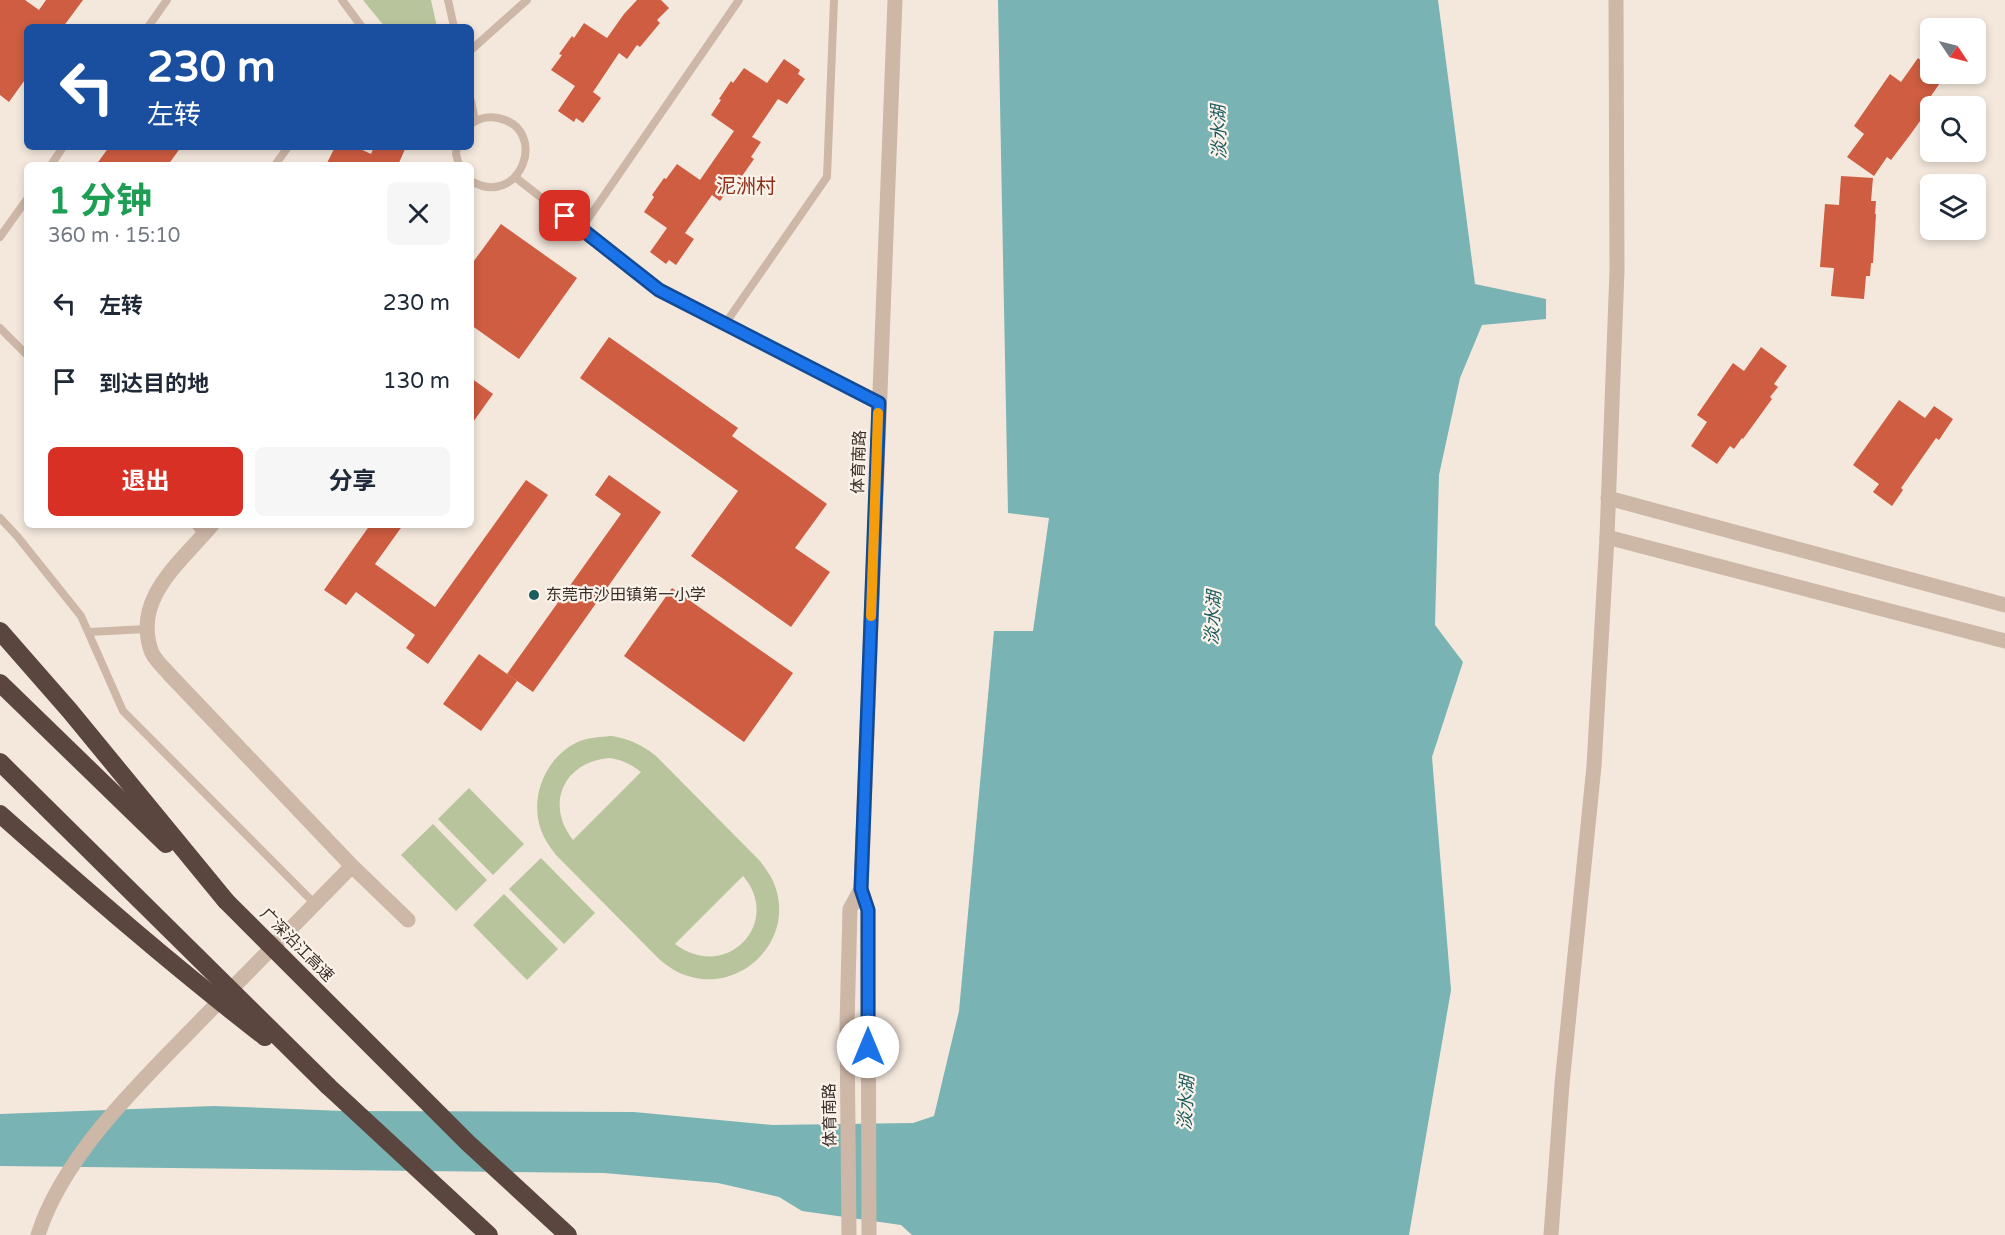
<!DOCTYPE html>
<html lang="zh">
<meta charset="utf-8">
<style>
:root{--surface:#fff;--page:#f6f6f7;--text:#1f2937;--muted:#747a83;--accent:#d93025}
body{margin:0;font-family:"Varela Round","Noto Sans SC",sans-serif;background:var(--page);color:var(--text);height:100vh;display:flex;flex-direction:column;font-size:22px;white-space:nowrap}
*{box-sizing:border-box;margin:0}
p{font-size:20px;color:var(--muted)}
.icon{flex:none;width:33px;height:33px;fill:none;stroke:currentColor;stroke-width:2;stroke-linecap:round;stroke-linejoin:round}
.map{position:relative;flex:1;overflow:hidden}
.details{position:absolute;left:24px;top:162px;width:450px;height:366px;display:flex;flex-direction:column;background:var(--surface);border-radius:9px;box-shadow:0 3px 9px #0003}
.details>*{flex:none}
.guide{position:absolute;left:24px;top:24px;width:450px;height:126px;border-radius:9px;box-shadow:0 3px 9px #0003;background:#1a4fa0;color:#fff;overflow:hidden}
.needle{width:39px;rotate:125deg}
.controls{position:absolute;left:1920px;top:18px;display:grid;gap:12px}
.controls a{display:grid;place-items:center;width:66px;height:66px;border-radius:9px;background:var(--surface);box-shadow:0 3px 9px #0003;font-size:30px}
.pin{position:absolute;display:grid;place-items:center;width:51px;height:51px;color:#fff;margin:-26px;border-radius:12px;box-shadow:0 3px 9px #0006}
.me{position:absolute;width:66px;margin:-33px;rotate:0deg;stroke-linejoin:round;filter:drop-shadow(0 0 4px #0008)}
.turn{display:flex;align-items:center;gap:21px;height:126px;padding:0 24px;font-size:27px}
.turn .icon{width:78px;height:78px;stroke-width:2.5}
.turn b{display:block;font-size:42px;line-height:51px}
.round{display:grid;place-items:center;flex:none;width:63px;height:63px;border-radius:9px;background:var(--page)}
.summary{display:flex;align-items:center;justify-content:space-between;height:102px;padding:0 24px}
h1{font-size:36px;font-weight:700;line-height:45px;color:#1e9e55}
.cta{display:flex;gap:12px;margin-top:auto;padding:12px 24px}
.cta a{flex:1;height:69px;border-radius:9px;background:var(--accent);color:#fff;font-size:24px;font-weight:700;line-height:69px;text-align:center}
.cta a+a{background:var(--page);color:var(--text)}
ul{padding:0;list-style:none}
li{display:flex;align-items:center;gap:18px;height:78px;padding:0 24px}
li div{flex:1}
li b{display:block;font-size:22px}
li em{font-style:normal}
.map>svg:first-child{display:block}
.green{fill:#b8c49b;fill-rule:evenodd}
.water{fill:#79b3b3}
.building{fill:#ce5d41}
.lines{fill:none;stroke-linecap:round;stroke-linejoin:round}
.service{stroke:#cdb7a7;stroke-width:8}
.minor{stroke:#cdb7a7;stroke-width:15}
.tertiary{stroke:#cdb7a7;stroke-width:15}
.motorway{stroke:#5b463f;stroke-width:18}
.motorway-bridge{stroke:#5b463f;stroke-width:18}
.route-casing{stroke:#114b97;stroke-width:15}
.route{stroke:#1a73e8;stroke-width:10}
.slow{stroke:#f59e0b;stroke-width:10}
.poi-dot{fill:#1b5c5e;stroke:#fbf2ea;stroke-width:2}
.labels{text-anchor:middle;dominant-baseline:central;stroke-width:4.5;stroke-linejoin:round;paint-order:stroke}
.street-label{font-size:16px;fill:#392d28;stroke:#fbf2ea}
.poi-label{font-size:16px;fill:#392d28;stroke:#fbf2ea;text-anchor:start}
.water-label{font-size:18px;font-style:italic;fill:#1b5c5e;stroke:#fbf2ea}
.quarter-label{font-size:20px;fill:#8e321c;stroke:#fbf2ea}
</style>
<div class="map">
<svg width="2005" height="1235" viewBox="0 0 2005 1235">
<rect width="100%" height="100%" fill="#f4e8dd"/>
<g class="green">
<path d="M363,0h68l6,27h-52z"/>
<path d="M612,736c17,3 29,8 44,20l104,105c6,8 13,17 16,28 17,53 -36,104 -88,87 -11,-3 -19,-9 -28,-16l-104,-105c-7,-9 -13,-18 -16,-28 -10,-33 7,-72 40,-86 10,-4 21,-4 32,-5zM610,758c12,2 21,6 31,14l-68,68c-29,-37 -8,-79 37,-82zM743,876c40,46 -16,107 -68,68z"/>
<path d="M469,788l55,56 -31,31 -55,-56z"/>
<path d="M433,824l54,56 -31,31 -55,-56z"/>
<path d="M541,858l54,55 -31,31 -55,-55z"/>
<path d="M504,894l54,55 -31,31 -54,-55z"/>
</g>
<path class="water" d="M998,0h440l37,284 71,15v20l-64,6 -22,53 -21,97 -4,150 28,37 -31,95 19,233 -42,245h-497l-11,-10 -99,-14 -23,-14 -61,-14 -114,-10 -604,-7v-52l214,-8 130,5 290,1 139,13 140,-2 21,-7 25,-105 35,-380h39l16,-113 -41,-5z"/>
<g class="building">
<path d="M0,0h25l14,10 7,-10h37l-20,27h-36v50l-18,25 -9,-7z"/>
<path d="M637,0h24l8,8 -12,12 3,3 -20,24 -3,-2 -10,14 -8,-6 -26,39 8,6 -18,25 -7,-5 -2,4 -16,-11 17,-25 -24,-16 11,-15 -3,-1 13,-18 2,2 10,-15 23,15 17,-24z"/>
<path d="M1918,58l12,10v6h9l5,3 -13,19 3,3 -7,10 1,1 -18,25 -19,25 -4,-3 -13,19 -27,-19 17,-23 -10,-8 36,-52 11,8z"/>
<path d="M784,59l16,11 -2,4 7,5 -18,25 -9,-5 -26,38 9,5 -10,15 3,2 -21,30 -3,-2 -10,14 -8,-6 -27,38 9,6 -18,26 -7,-5 -3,4 -16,-12 17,-24 -23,-16 10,-15 -2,-2 12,-17 2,1 11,-15 23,16 34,-49 -23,-16 10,-15 -2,-1 12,-18 2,2 11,-15 23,15z"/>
<path d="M109,147h72l-13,18h-72z"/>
<path d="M335,147h21l15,7 3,-7h32l-8,18h-72z"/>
<path d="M1841,176l32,2 -2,23h5l-1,13h1l-3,49h-2l-1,13h-4l-2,23 -33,-3 3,-28 -14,-1 5,-63 14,1z"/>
<path d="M501,224l76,54 -58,81 -48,-34v-60z"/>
<path d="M609,337l129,91 -6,8 95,68 -32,44 35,24 -39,55 -100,-71 47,-65 -158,-113z"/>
<path d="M1761,347l26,19 -13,18 4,3 -8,10 2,2 -29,40 -1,-1 -8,11 -4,-3 -13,18 -26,-18 16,-24 -10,-7 36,-52 11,8z"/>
<path d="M471,378l22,16 -22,31z"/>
<path d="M1899,400l26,18 9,-12 19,13 -14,21 -3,-2 -35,50 2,2 -11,16 -19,-14 6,-8 -26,-19z"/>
<path d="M609,475l52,37 -128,180 -26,-18 114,-160 -26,-19z"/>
<path d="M526,480l22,15 -120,169 -22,-16 9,-13 -59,-43 -10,13 -22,-15 46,-65h33l-28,39 60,43z"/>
<path d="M672,588l121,85 -49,69 -120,-86z"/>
<path d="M479,654l38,27 -36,50 -38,-27z"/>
</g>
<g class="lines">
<g class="service">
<path d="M342,0l20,27"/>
<path d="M448,0l6,27"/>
<path d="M148,27l19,-27"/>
<path d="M471,50l56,-50"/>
<path d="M471,101l4,20"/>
<path d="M471,124c8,-6 17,-8 27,-6 52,10 23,92 -27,63"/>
<path d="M457,147l-1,7 3,11"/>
<path d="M51,165l12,-18"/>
<path d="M275,165l13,-18"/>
<path d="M515,177l144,113 220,113"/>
<path d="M581,229l158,-229"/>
<path d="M0,237l27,-38"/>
<path d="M725,324l102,-147 7,-177"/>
<path d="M0,328l27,27"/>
<path d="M0,518l17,18 64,80 42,95 192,193"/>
<path d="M195,525l9,10"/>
<path d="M89,632l57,-3"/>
</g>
<g class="minor">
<path d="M1608,498l397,107"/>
<path d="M212,525c-31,37 -81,74 -60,128 4,8 12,15 18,22l182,191 56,54"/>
<path d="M1607,537l398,104"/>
<path d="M38,1235c26,-82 106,-156 164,-216 50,-51 100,-102 150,-153"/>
</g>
<g class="tertiary">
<path d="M849,1235l-2,-210 3,-116 11,-20"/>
<path d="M869,1235l-1,-325 -7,-21 34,-889"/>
<path d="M1551,1235l11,-151 32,-318 13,-229 10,-267 -1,-270"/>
</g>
<g class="motorway">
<path d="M0,631l70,80 156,190"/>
<path d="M0,683l166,161"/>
<path d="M328,1086l161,149"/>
</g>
<g class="motorway-bridge">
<path d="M0,762l328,324"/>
<path d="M0,814c87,77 173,152 265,223"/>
<path d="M226,901l242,242 100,92"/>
</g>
</g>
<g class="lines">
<g class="route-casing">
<path id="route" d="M565,216l94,74 220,113 -18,486 7,21v137"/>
</g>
<use href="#route" class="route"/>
<path class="slow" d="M871,616l7,-203"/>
</g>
<circle class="poi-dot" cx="534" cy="595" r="6"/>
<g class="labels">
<g class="street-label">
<text transform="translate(859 462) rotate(-88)">体育南路</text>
<text transform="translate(297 945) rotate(45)">广深沿江高速</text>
<text transform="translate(830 1115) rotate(-91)">体育南路</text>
</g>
<g class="poi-label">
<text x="546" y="595">东莞市沙田镇第一小学</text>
</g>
<g class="water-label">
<text transform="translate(1219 132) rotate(-91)">淡水湖</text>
<text transform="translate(1213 618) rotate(-87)">淡水湖</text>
<text transform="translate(1186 1103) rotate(-87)">淡水湖</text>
</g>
<g class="quarter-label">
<text x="746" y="187">泥洲村</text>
</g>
</g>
</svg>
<div class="controls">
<a><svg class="needle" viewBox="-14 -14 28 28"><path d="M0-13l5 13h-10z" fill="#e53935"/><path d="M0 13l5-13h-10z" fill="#747a83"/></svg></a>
<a><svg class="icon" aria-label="search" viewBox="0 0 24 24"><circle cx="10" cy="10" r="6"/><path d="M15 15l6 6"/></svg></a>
<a><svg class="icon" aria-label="layers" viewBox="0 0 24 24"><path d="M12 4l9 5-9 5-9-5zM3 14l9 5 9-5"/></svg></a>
</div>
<div class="pin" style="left:565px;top:216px;background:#d93025"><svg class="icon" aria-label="arrive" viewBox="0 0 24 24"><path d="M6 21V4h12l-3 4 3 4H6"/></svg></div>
<svg class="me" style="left:868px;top:1047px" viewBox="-20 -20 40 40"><circle r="19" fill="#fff"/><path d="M0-13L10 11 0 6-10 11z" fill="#1a73e8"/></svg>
<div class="guide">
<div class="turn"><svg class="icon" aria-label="left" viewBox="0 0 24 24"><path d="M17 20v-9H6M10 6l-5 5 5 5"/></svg><div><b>230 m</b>左转</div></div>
</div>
<section class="details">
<div class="summary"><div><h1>1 分钟</h1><p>360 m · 15:10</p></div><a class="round"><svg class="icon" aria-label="close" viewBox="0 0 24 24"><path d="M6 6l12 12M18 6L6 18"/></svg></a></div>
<ul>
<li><svg class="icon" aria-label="left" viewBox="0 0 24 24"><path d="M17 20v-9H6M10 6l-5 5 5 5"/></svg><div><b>左转</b></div><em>230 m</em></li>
<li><svg class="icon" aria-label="arrive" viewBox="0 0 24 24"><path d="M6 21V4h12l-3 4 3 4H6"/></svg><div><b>到达目的地</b></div><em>130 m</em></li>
</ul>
<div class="cta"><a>退出</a><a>分享</a></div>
</section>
</div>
